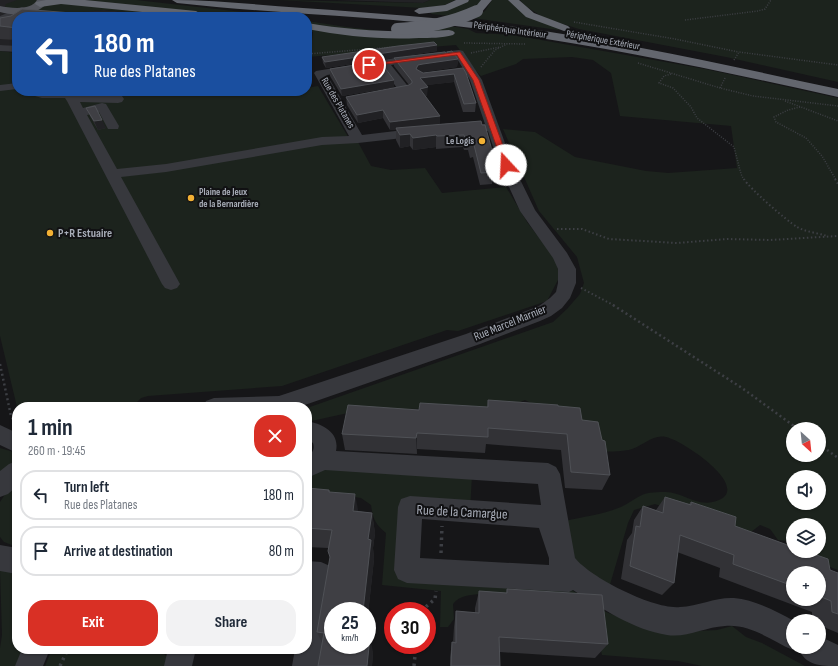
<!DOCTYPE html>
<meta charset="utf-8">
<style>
:root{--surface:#fff;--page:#f2f2f3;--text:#1f2937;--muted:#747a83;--line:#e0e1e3;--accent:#d93025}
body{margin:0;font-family:"Sofia Sans Condensed",sans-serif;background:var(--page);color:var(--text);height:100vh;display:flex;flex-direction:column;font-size:15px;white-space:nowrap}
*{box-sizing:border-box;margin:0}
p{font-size:13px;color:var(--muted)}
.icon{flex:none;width:22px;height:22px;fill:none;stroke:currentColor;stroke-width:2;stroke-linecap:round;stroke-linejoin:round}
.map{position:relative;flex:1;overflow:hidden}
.sheet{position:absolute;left:12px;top:402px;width:300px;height:252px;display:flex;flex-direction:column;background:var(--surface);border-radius:16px;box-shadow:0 1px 3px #0004}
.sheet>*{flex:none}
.top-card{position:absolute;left:12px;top:12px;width:300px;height:84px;border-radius:16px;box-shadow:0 1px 3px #0004;background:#1a4fa0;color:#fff;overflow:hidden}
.needle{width:26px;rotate:153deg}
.controls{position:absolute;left:786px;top:422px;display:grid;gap:8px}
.controls a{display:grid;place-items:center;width:40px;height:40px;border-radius:50%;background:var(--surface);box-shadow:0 1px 3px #0004;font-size:20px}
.speed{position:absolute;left:324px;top:602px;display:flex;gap:8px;font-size:20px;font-weight:700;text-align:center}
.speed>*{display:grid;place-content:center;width:52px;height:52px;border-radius:50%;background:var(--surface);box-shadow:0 1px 3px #0004;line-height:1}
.speed small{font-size:10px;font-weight:400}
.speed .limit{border:6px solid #d22;background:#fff;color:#111}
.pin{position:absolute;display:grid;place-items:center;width:34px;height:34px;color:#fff;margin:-17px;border:2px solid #fff;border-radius:50%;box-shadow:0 1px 4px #0007}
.me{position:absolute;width:44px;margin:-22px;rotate:340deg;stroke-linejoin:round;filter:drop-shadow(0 0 3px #0008)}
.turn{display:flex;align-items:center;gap:14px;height:84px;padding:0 16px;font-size:18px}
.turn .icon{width:52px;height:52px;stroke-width:2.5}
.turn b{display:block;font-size:28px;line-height:34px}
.round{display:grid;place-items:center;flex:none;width:42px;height:42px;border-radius:16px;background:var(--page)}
.head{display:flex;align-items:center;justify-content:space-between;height:68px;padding:0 16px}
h1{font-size:24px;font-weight:700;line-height:30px}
.action{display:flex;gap:8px;margin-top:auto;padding:8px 16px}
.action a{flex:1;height:46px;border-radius:16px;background:var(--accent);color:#fff;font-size:16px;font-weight:700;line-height:46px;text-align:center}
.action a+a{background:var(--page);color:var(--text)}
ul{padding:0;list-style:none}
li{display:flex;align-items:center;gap:12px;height:50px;margin:0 8px 6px;padding:0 8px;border:2px solid var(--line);border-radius:16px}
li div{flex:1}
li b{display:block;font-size:15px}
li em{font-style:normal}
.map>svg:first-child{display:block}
.built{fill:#222225}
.green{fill:#1c231d;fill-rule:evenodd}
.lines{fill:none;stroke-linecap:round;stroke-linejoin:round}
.path-far3{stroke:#3d3f44;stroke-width:1.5;stroke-dasharray:1 1.5;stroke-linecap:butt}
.path-far2{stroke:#3d3f44;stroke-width:2;stroke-dasharray:1.5 2.5;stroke-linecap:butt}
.path-far1{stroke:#3d3f44;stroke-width:2.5;stroke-dasharray:2 3;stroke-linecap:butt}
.path{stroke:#3d3f44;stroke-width:3.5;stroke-dasharray:2.5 4;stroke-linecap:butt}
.minor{fill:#37383d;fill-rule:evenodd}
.major{fill:#53555c;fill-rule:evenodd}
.highway{fill:#63666e;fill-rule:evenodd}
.highway-bridge{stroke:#63666e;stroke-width:12}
.wall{fill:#323236;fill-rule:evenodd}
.shaded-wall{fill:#212124}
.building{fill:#3f3f44;stroke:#4f5156}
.route{fill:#d93025;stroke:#8d1f18}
.poi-dot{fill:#f2b134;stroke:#111113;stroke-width:1.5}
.labels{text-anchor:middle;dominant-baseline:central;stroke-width:4;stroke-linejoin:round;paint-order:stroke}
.far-street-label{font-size:10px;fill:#a8adb8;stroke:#111113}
.far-poi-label{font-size:10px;font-weight:bold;fill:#a8adb8;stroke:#111113;text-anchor:end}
.poi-label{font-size:12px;font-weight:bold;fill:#a8adb8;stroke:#111113;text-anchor:start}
.street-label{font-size:12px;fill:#a8adb8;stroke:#111113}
.near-street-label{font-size:14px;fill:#a8adb8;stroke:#111113}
</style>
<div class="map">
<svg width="838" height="666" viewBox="0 0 838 666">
<rect width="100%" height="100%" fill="#161618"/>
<g class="built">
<path d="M0,0h32l49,11 23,-1 79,7h-166v30l-17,-2z"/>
<path d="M336,0h94l-7,3z"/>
</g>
<g class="green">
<path d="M17,0h119l150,17h-103l-79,-7 -63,6 -36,-9 1,-3z"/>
<path d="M278,0l145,3 7,-3h25l-10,5 -22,3z"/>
<path d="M467,0h16l-1,3 -23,14 -28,-3 1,-2z"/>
<path d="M492,0h18l50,29 -2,1 -85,-12 12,-7z"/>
<path d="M520,0h318v82l-112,-25 -147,-28 -35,-11 -20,-13z"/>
<path d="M307,21l40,6 36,4h26l41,-5 18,3 8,4 37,2 192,34 133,29v472l-24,-9 -10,-10h15v-26h-26v17l-15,-2 -8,-11 -10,-4 -14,11 -91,-32 -21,6 -6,13 -19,65 -35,-26 -9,-41c18,-4 39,-7 56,-14 7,-3 14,-9 21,-12 6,-3 17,-3 24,-3 17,0 32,17 53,8 32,-14 -37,-60 -53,-63 -13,-3 -22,8 -34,12 -9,3 -20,2 -30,3l-69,-48 -8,-4 -18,7 -100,2 -9,2 -32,-2 -59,13v-14l246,-86 14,-13 13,-15 4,-11 -7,-26 -38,-46 -36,-82 32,3 40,25 71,14 22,2 69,-5 -6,-42 -111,-10 -9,-43 -18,-13 -21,-3 -49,2 -7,5 -35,12 -6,-6 -19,-25 -149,12v-7h4l2,-18 -6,-1zM793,429h26v26h-26zM793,477h26v26h-26z"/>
<path d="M0,51l17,2v38h255l1,2 13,-2h21v-3l11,-2 32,54 8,2 13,24 20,4 34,-2 17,25 64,-6 21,35 30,39 2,17 -12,23 -89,30 -11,-1 -165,56 -134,10 -7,2 -9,9h-115l-17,-71z"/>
<path d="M0,448l17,5v9l-17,13z"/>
<path d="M324,468l148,7 -2,35 -60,-3 -3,63 146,8 53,34 20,8 70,11 21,-1 15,-4 14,11 16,6 43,23h-103l-24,-5 -76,-6 -11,-47 -110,-14c-11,1 -21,1 -28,10l1,15 -6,8h-8l1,-36 -59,-6 4,-52c-11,-9 -13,-14 -15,-28l-10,-7 -13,-2 -41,3v-21z"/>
<path d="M17,482v65l-13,-5 -4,-5v-35l8,-12z"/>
<path d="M0,569l17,1v79h9l-8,17h-18v-18l2,-13z"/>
<path d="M52,649h103l6,2 6,6 -2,9h-120z"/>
</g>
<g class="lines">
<g class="path-far3">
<path d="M685,20l73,-9 7,-2 6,-9"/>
<path d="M574,22l101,17 64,13"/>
<path d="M464,43l61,1"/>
<path d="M471,53l29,-6"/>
<path d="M307,54l87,-7"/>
<path d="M734,60l5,-8 99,13"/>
<path d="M638,63l82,25"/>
<path d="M481,67l14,-17 12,-6"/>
<path d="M671,74l-7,2 -5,7 14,5 18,19 6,11 37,29 7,27 3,6"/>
<path d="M725,78l-5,10 33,8 85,10"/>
<path d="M785,101l53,20"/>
<path d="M800,107l-12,3 -14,7 2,5 30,16 16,18 14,24"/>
</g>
<g class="path-far2">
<path d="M744,179c5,9 43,42 53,48 9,5 21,6 30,9"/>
<path d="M835,179l3,5"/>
<path d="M557,229h25l27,10 68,4 50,-4 43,1 68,-4"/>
<path d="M581,288l34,18"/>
</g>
<g class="path-far1">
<path d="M613,305l129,83 56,41"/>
<path d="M0,364l11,52 6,9"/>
<path d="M819,444l19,14"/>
</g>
<g class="path">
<path d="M441,553l1,-27"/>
<path d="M421,611l14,-12 1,-8"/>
<path d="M60,666l8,-17"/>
<path d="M414,666l2,-21"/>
</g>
<g class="minor">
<path d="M22,7l3,1 2,2 -2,2 -15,5 -10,6v-7z"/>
<path d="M0,45l17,1v6l-17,-1z"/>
<path d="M459,50l4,1 19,29 31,85 22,45 32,43 9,16v14l-6,15 -8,10 -11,8 -11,5 -60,23 -181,63h-96l3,-6 8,-3 65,-2 187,-62 73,-28 11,-8 6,-6 2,-9v-14l-5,-11 -33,-47 -21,-46 -11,-34 -28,2 -5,-1 -1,-3 1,-3 30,-2 -15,-44 -14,-23 -65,8 20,25 -2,2 -25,6 -4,-1 -2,-3 2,-3 17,-3 -16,-22 -54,9 35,60 59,-7 5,1 1,3 -1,3 -5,1 -63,7 -36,2 -156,27 -45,5 59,107 -3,4 -6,2 -6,-2 -3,-4 -95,-183 -2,-3h-23l-7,-2 -2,-3 1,-2h36l6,4 46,1 2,3 -2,3 -4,1 -38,-1 3,6 19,-5 4,1 13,22 -1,3h-10l-9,-17 -12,3 30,54 49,-5 156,-27 27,-1 -35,-63 2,-2 91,-15z"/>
<path d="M17,83v6l-17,2v-6z"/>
<path d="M307,421c15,3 33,11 29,30l212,12 8,4 4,7 15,84c16,20 80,52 105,49 19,-1 36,-10 54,-9 21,2 42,13 60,23l-1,26h26v-11l19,9v21c-18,0 -32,0 -40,-18l-5,2c-23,-10 -42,-26 -68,-24 -20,1 -38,12 -58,9 -33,-5 -66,-27 -94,-45l-4,2 -162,-9 -9,-4 -4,-9 4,-63 3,-8 9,-3 131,9 -3,-21 -213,-14 -18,8v-21c5,-4 8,-7 6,-14l-6,-4zM422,519l117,9 10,30v7l-129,-7z"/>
<path d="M0,425l17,8v20l-17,-8z"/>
<path d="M17,461v25l-9,8 -8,3v-26l9,-7z"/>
<path d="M0,545l17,3v26l-17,-3z"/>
<path d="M307,561l14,1 9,4 4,9 -14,91h-28l3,-17h12z"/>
<path d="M22,649h28l-7,17h-28z"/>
<path d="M168,649h28l-4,17h-28z"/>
</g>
<path class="major" d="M37,0h10v3c-10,13 -33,13 -47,9v-6c10,2 31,5 37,-6z"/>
<g class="highway">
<path d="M46,0h39l111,11 5,3 -1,2 -7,1 -132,-13 -21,3 -5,-3 1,-2z"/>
<path d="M172,0c44,0 87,5 131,8 71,5 142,10 213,19 108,15 215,39 322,62v8c-121,-27 -243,-53 -366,-69 -98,-12 -197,-14 -295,-25z"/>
<path d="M456,0h13l-1,2 -21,9 -28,3 -5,-3 5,-3 26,-3z"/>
<path d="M481,0h11l-11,13h-8l-1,-2z"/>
<path d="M508,0h11l15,13 34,13 2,2 -2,2 -4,1 -38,-14z"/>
<path d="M307,23c47,8 94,10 142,7l4,1 2,2 -2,2c-11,3 -23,3 -34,3 -38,2 -75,-2 -112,-9z"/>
</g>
<path class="highway-bridge" d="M397,29c28,-1 54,-6 80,-18"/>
</g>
<g class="wall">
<path d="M17,17v23l-17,-1v-21z"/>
<path d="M437,45v6l-111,17 -3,-5 -1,-6z"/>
<path d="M447,52l11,7 -1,8 -35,5 1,1 40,-5 13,35 -1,9h-12l-9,-30 -28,3 1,11h-2l15,20v8l41,-3 15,44 -1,13h-2l-1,6 -12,1 -7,-28 -3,1 -2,-8h-4l-1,-3 -27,2v-2l-23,3 -3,-4 -10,2 -4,-8v-10h-6l-7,-12 -25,5 -11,-18 -1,-8 63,-12 -15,-19v-8l53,-4z"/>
<path d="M330,69l64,11v7l-52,9 -12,-20z"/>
<path d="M86,108l20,20 -8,2 -8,-14z"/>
<path d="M488,400l70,6 24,14 20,20 8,35 -8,15 -37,-2 -4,-38 -75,-6 -1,9 -68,-4v5l-72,-4 -3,-16 77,-24 68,-3z"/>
<path d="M307,488l22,2 1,2 28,19 14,2 3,20 -2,15 1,11 -7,64v-12h-34l40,41 -1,14h-54l4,-23 -5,-11 13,-74 -2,-7v-3l-21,-1z"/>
<path d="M665,497l24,7 2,-2 44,24 95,44 8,3v60l-19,-8v-4h-7v-9l-93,-35 1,-9 -43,-16 -3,31 -12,12 -41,-16 6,-39 5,-7 2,-13 9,-14 13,4zM793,573h26v26h-26z"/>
<path d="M507,589l101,55 -13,14 -95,-6v14h-50v-9l2,-15 1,1 1,-16 2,-16 19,2v-5l4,-17 27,2z"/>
</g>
<g class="shaded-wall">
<path d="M437,45v6l-111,17 -1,-6z"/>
<path d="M458,59l-1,8 -34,5 -5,1 -2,-4 2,-4 5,-1z"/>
<path d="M454,74v8l-34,4v-8z"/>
<path d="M394,80v7l-52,9 -1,-7z"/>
<path d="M428,87l-1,9 -7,1v-8z"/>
<path d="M383,110v8l-25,5 -1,-8z"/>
<path d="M440,116v9l-44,3v2h-6v-8z"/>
<path d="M102,120l4,8 -8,2 -4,-9z"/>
<path d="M410,134v12l-10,2v-13z"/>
<path d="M436,135v12l-23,3v-12z"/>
<path d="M417,433v21l-1,-16z"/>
<path d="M355,494l4,21 -6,-4z"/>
<path d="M372,513l3,20 -2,15 1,11 -7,64v-12h-4l5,-72z"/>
<path d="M370,637l3,15 -1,14h-5z"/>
</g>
<g class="building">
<path d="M22,9l75,6 -3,2h-77v11l-17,-2v-8l11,-2z"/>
<path d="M434,42l3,3 -112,17 -3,-5 76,-11z"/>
<path d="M452,51l6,8 -35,5 -5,1 -2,4 7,4 40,-5 3,5 10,30 -12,1 -10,-30 -34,4 8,9 -8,2 20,27 -50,6 -7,-12 -26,5 -11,-18 63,-12 3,-2v-2l-18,-23 51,-6 3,4 -1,-4z"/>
<path d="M380,61l14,19 -53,9 -11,-20z"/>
<path d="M95,106l7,14 -8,1 -8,-13z"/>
<path d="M481,121l1,4h3l11,40h-4l2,7 -13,1 -7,-28h-3l-2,-7h-4l-1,-3 -27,1 -1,-1 -23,3 -3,-4 -10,1 -4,-7z"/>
<path d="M488,400l70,5v1l22,2 2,12 16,2 4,18 3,1 5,34 -39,-3 -4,-38 -79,-6v9l-71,-4 -1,5 -74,-4 6,-29 71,5 1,-7 68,4z"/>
<path d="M307,488l22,2v2l26,2 -2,17 19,2 -4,26 3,1 -8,71h-30v34h34v-8h3l-3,29h-49l6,-33 -7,-1 13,-75 -2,-6 4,-21 -25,-2z"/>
<path d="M665,497l26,8v-3l45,15 -1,9 58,21v4h12l23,8 2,11 8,3v41l-6,-2 -1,-11 -12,-5v-23h-26v13l-60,-22 1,-9 -54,-20 -6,48 -44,-17 6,-40 4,1 3,-21 20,7z"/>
<path d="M507,589l95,6 6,49 -109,-7 1,29h-49l1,-24 4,1v-32l23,2v-22l28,2z"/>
</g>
<path class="route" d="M459,52h1l19,28 31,85 -1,2 -6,-2 -30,-85 -16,-25 -88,11 -3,-1z"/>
<g class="poi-dot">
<circle cx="482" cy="141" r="4"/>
<circle cx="191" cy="198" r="4"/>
<circle cx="50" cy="233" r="4"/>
</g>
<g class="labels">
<g class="far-street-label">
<text transform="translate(510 30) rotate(8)">Périphérique Intérieur</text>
<text transform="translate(603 40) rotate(10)">Périphérique Extérieur</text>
<text transform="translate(338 103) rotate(60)">Rue des Platanes</text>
</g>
<g class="far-poi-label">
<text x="474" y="141">Le Logis</text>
<text x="199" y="192" text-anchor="start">Plaine de Jeux<tspan x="199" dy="12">de la Bernardière</tspan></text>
</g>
<g class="poi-label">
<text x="58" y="233">P+R Estuaire</text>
</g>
<g class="street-label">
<text transform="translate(510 323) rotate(-22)">Rue Marcel Marnier</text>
</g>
<g class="near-street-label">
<text transform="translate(462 512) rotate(3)">Rue de la Camargue</text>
</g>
</g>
</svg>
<div class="controls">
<a><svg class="needle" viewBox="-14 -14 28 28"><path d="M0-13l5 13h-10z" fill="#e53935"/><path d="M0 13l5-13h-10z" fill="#747a83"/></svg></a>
<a><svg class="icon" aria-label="sound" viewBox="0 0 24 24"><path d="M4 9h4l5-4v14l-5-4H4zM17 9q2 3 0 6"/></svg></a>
<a><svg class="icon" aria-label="layers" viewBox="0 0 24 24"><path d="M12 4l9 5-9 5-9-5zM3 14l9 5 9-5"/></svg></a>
<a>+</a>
<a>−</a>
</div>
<div class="speed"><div>25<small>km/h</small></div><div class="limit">30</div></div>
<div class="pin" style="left:369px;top:65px;background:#d93025"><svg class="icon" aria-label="arrive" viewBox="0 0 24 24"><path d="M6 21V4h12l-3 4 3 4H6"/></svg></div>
<svg class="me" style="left:506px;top:165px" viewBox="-20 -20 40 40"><circle r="19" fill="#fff"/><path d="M0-13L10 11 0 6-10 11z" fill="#d93025"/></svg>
<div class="top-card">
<div class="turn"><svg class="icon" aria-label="left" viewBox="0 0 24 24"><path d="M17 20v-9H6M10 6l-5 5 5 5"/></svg><div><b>180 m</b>Rue des Platanes</div></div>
</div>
<section class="sheet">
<div class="head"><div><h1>1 min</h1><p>260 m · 19:45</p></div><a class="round" style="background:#d93025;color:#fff"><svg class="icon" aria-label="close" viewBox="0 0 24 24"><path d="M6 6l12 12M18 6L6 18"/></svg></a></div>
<ul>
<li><svg class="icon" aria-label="left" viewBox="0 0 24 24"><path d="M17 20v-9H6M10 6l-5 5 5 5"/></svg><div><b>Turn left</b><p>Rue des Platanes</p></div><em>180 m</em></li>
<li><svg class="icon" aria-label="arrive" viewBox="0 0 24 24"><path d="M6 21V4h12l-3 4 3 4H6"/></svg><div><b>Arrive at destination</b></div><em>80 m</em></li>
</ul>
<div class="action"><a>Exit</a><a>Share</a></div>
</section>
</div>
